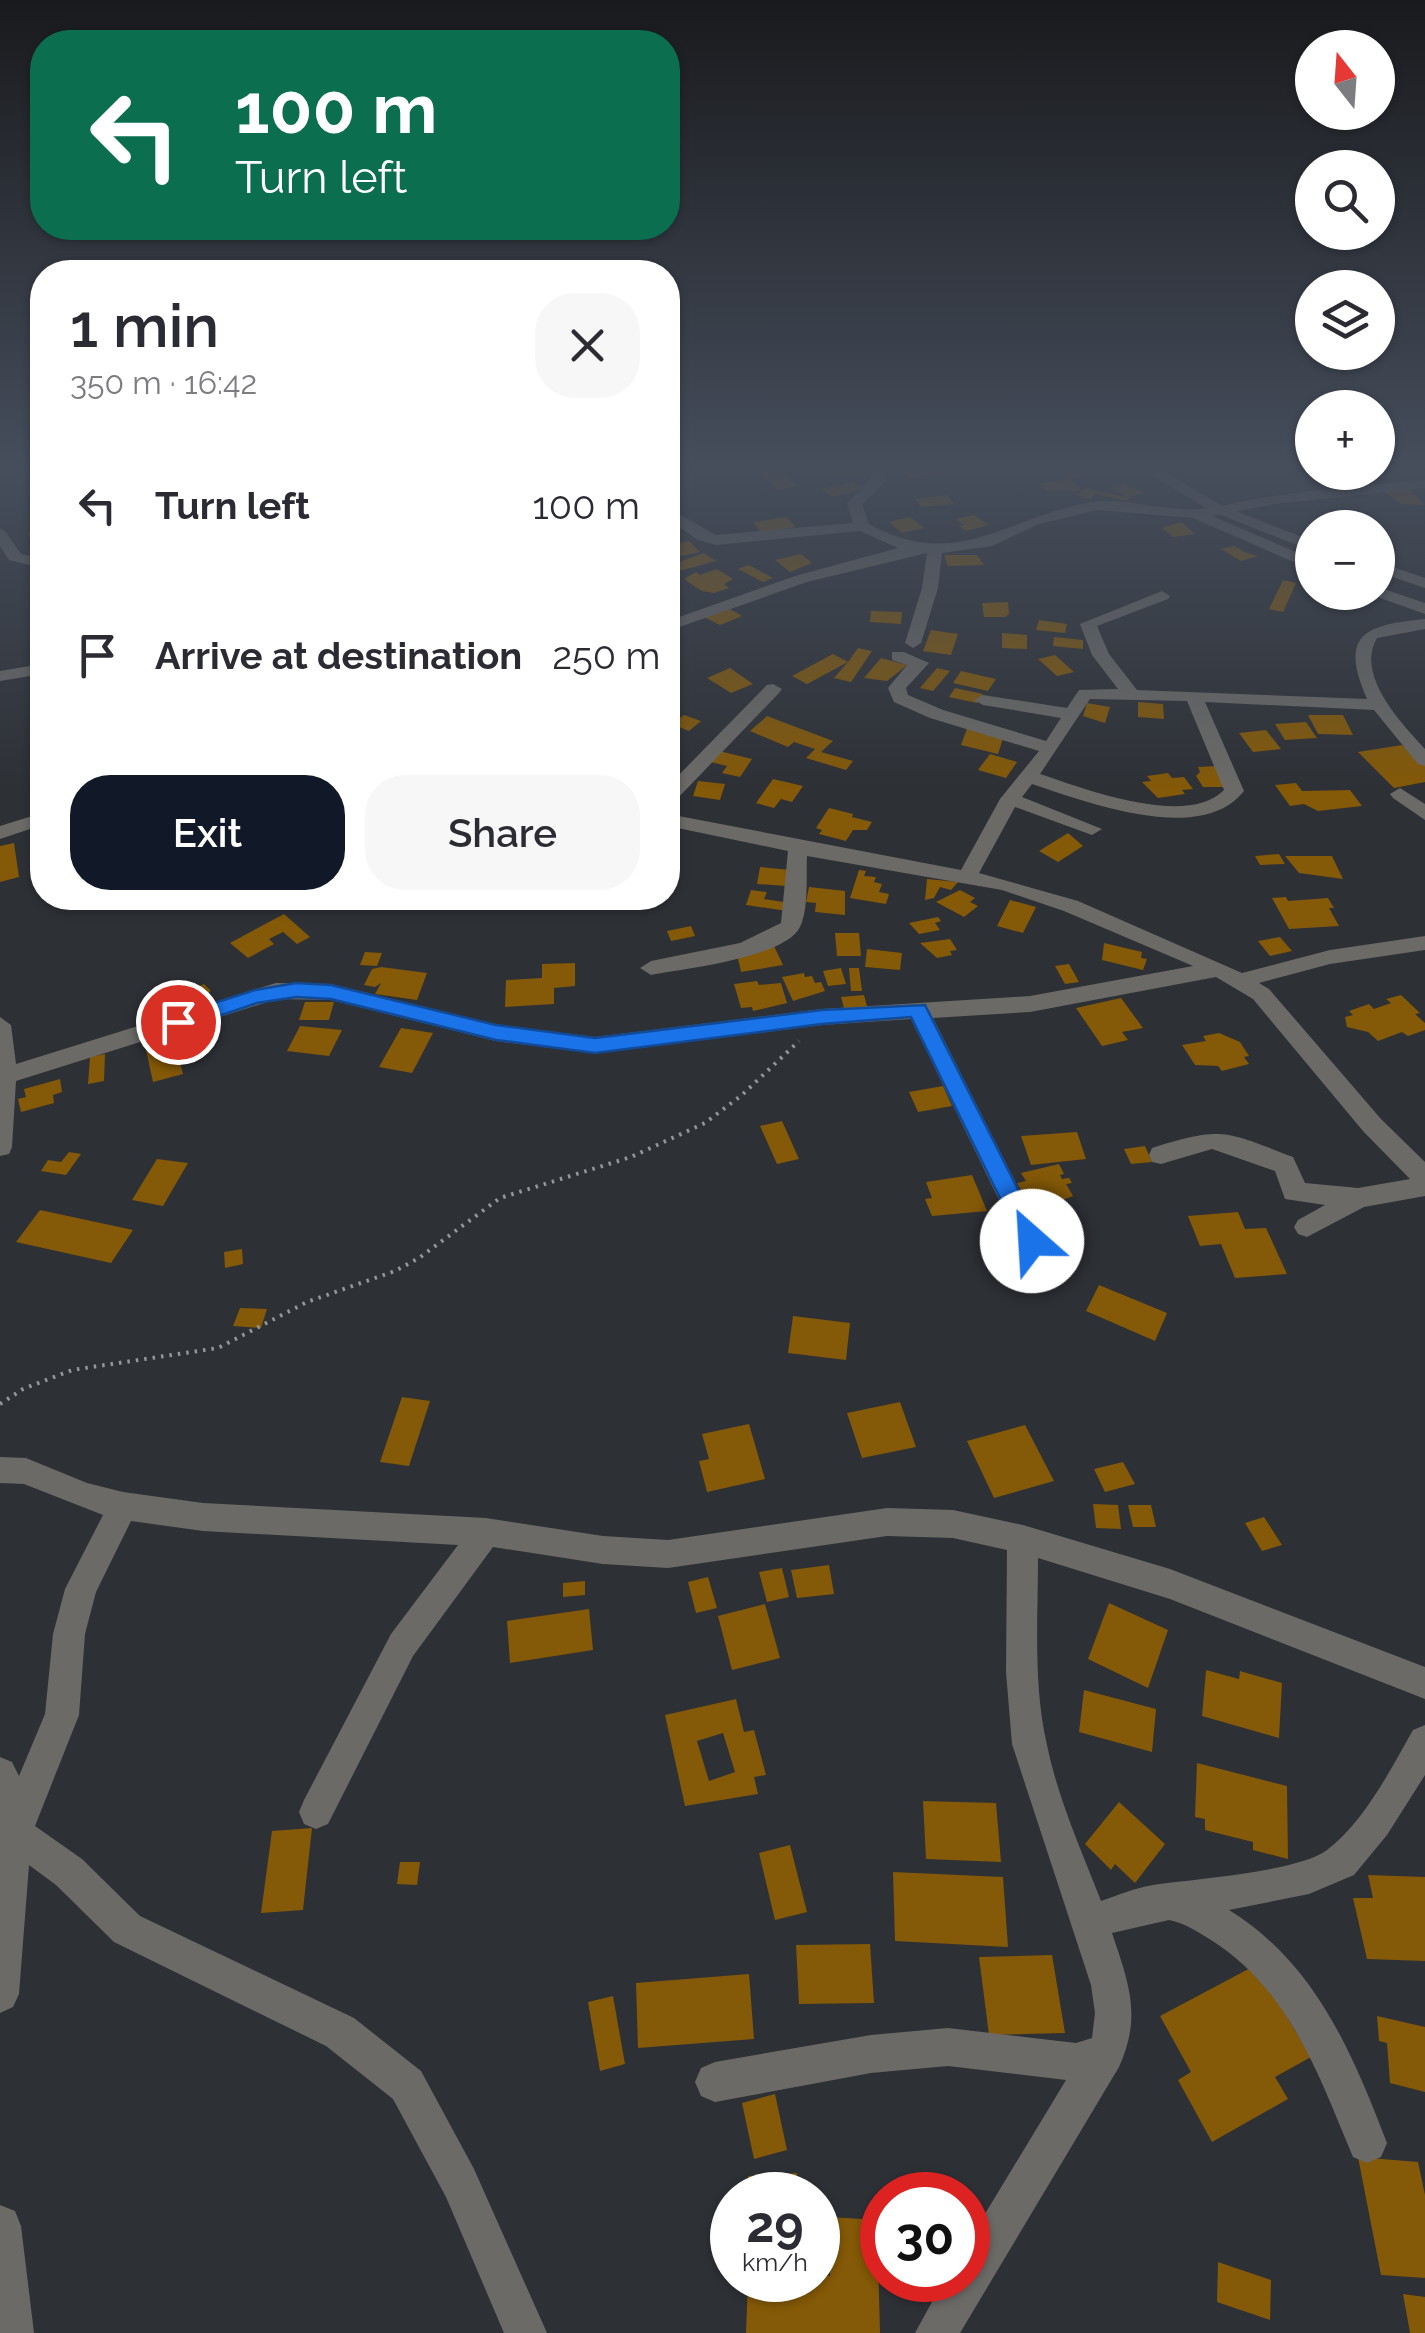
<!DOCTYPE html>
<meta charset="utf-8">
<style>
:root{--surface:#fff;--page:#f7f7f7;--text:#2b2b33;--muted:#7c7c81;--accent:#111827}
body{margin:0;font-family:Raleway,sans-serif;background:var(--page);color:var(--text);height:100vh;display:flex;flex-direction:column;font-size:38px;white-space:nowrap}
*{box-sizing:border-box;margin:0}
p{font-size:32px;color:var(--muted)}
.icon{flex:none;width:55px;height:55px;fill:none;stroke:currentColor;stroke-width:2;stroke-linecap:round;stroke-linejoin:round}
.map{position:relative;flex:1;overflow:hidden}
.details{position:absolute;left:30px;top:260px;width:650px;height:650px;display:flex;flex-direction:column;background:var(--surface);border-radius:40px;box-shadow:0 2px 8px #0004}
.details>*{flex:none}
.hud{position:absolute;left:30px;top:30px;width:650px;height:210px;border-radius:40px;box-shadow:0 2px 8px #0004;background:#0b6e4f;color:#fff;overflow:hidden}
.needle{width:65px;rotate:343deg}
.controls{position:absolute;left:1295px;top:30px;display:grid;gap:20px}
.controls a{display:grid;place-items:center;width:100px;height:100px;border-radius:50%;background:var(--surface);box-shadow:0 2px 8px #0004;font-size:50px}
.speed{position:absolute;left:710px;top:2172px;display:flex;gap:20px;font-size:50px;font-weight:700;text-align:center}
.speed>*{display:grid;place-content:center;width:130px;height:130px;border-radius:50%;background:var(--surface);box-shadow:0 2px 8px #0004;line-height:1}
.speed small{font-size:25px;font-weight:400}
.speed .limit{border:15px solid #d22;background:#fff;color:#111}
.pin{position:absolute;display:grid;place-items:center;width:85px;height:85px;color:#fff;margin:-42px;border:5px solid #fff;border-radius:50%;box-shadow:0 2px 10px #0007}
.me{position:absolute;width:110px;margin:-55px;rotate:334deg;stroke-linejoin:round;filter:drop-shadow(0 0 8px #0008)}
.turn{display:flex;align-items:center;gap:35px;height:210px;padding:0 40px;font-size:45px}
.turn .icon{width:130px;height:130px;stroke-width:2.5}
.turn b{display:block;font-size:70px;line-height:85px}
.round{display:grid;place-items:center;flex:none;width:105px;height:105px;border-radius:40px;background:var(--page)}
.head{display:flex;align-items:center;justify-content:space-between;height:170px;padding:0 40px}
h1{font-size:60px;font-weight:600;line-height:75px}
.cta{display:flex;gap:20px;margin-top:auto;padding:20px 40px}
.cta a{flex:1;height:115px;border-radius:40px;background:var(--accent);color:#fff;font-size:40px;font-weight:600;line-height:115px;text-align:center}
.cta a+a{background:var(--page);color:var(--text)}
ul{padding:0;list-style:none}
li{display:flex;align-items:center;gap:30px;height:150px;padding:0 40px}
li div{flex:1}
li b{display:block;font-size:38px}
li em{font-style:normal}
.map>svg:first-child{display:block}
.building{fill:#845907;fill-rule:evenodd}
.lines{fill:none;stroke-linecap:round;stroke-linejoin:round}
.path{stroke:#94969a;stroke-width:4;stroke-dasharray:2.5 6;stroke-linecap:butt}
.minor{fill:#6b6a67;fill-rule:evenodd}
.tertiary{fill:#6b6a67;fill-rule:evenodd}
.route{fill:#1a73e8;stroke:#114b97;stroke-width:2.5}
</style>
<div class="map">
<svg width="1425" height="2333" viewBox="0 0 1425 2333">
<rect width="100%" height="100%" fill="#2d3035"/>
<g class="building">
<path d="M829,464h41l3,9 -40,2z"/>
<path d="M897,464h44l7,10 -40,4z"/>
<path d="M1066,464l30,1 8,7 -34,6 -12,-9 11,-2z"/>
<path d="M779,468l18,18 -20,4 -18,-19z"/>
<path d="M1071,479l11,12h-35l-8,-8z"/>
<path d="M853,481l11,8 -32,8 -11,-8z"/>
<path d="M1125,483l20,10 -17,4 -17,-9z"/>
<path d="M1086,488l36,8 8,1 -4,4 -31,-7 -4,5 -14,-3z"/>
<path d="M1408,489l17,16 -24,-1 -16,-12z"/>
<path d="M947,495l7,9 -33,3 -6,-8z"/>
<path d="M974,515l15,10 -23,6 -7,-5 5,-1 -8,-6z"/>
<path d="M787,517l9,10 -11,2 2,2 -26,1 -8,-10z"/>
<path d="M910,517l14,11 -22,5 -13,-11z"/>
<path d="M1181,522l14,12 -22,3 -11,-9z"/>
<path d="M42,530v22l-7,1 -7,-20z"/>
<path d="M689,541l11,11 -23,5 -9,-11z"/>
<path d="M1234,546l13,7 11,3 -17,5 -20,-12z"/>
<path d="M704,553l12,8 -48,13v-17l5,7z"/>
<path d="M801,554l11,9 -22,9 -15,-12z"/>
<path d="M944,555h33l7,10 -36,1z"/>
<path d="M749,565l24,13 -10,4 -25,-13z"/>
<path d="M717,569l16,10 -9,5 5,4 -15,5 -12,-2 -18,-12 12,-7 4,3z"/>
<path d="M1283,580l13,3 -13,29 -14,-3z"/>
<path d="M1008,602l1,12 -4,3h-21l-2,-14z"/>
<path d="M726,607l16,9 -22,9 -16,-8z"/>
<path d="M871,611l31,1 -1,12 -31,-2z"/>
<path d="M1039,620l28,4 -2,9 -29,-3z"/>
<path d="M931,630l27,4 -7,21 -28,-4z"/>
<path d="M1002,633l25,2v14l-25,-1z"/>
<path d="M1054,637l29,3v9l-30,-3z"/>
<path d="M858,648l14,3 -21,31 -17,-4 14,-16 -41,22 -15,-8 41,-22 15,8z"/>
<path d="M1055,655l19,17 -17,4 -19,-17z"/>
<path d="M881,658l26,7 -20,16 -23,-3z"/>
<path d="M730,668l23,16 -22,9 -24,-15z"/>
<path d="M937,668l13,3 -17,20 -13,-3z"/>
<path d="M961,671l35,8 -8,12 -35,-8z"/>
<path d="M955,688l28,6 -6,9 -28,-6z"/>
<path d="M1138,702l25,2 1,15 -26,-2z"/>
<path d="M1087,703l23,4 -5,16 -22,-7z"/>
<path d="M684,715l17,6 -12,10 -17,-7z"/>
<path d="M1308,715h35l10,20 -35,-1z"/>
<path d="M767,716l66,25 -12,11 32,9 -7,9 -40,-12 9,-9 -21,-7 -6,5 -38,-16z"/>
<path d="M1306,722l11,16 -32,2 -10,-16z"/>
<path d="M968,726l37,6 -7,22 -37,-9z"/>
<path d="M1266,730l15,19 -28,3 -14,-19z"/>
<path d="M1402,745l23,21v16l-31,6 -36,-36z"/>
<path d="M719,751l33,8 -12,18 -18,-4 5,-7 -16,-4z"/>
<path d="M990,754l27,8 -11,16 -28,-8z"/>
<path d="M1218,766l10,21h-25l-7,-11 4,-4 -2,-5z"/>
<path d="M1168,773l4,5 12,-1 9,12 -11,1 3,4 -27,4 -16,-16 9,-1 -4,-5z"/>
<path d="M773,779l30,7 -11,16 -11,-3 -7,9 -18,-5z"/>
<path d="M698,781l27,3 -5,16 -27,-4z"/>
<path d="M1296,783l6,8 48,-1 12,16 -44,5 -14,-7 -14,2 -15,-21z"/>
<path d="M829,808l24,6 -1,3 20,5 -5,8h-14l-7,11 -27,-7 3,-4 -6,-2z"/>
<path d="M1068,833l15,13 -25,16 -19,-11z"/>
<path d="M14,843l5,34 -19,5v-36z"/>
<path d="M1279,854l6,10 -25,1 -5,-9z"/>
<path d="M1285,856h47l11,23 -44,-6z"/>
<path d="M760,867l30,3 -3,16 -30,-2z"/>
<path d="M859,870l7,1 -2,5 12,1 -2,5 8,2 -3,8 10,2 -3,10 -36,-6z"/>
<path d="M927,879l31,3 -7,8 -11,-3 -6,11 -9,2z"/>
<path d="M809,887l36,4v24l-30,-3 1,-9 -10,-1z"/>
<path d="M751,890l16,2 -3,7 26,4 -3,8 -41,-6z"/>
<path d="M960,890l15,8 -5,4 8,4 -14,11 -28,-15z"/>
<path d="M1286,897l2,4 40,-3 6,10h-5l10,18 -50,3 -17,-31z"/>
<path d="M1010,900l26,7 -13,26 -26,-7z"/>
<path d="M284,914l26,23 -13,7 -14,-12 -14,7 5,5 -26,14 -18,-15z"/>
<path d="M938,917l3,4 -6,2 5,7 -21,4 -10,-11z"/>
<path d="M691,926l4,10 -24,5 -4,-10z"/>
<path d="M835,933h24l2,23h-24z"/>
<path d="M1280,937l12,14 -22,5 -12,-15z"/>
<path d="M950,939l7,11 -7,1 2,4 -15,3 -17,-15z"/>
<path d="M1104,943l38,9 -1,6 6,1 -4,11 -41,-10z"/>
<path d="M773,944l10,21 -42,7 -4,-18z"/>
<path d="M867,949l35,4 -2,17 -35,-3z"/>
<path d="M365,952l17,1 -5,13 -17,-1z"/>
<path d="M575,963v23l-21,2v16l-49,3 1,-27 36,-2v-14z"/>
<path d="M1069,964l10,18 -14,2 -10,-18z"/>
<path d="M381,967l46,6 -10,27 -42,-6 6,-11 -6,4 -11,-2 8,-16z"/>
<path d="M841,968l5,16 -18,2 -5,-15z"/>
<path d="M849,968h10l3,23h-11z"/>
<path d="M804,973l1,4 7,-1 3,7 6,-1 4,9 -32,10 -11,-24z"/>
<path d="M757,981l2,4 22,-2 6,20 -34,8 -1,-4 -11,1 -7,-24z"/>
<path d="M204,984l7,7 -25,12 -7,-8z"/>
<path d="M864,995l4,15 -23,2 -4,-15z"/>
<path d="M1401,995l19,18 -5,1 10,9v7l-17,6 -6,-4 -24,9 -10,-9 -21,-5 -2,-10 8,-2 -4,-4 20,-7 5,5 17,-6 -5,-4z"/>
<path d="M1121,998l22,30 -21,4 6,8 -26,6 -26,-38z"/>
<path d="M305,1002h29l-5,18h-30z"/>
<path d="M300,1026l42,4 -13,26 -42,-5z"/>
<path d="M401,1028l32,5 -21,40 -33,-6z"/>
<path d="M1219,1033l21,9 9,14 -5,1 5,7 -27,7 -4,-5 -23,-1 -13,-20 24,-4 -3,-5z"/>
<path d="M173,1034l10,40 -30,8 -9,-41z"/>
<path d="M105,1054l-1,27 -16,3 2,-27z"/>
<path d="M60,1079l2,13 -9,3 1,8 -33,9 -3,-13 8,-2 -2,-8z"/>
<path d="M943,1086l9,20 -34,6 -9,-20z"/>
<path d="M782,1121l17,38 -22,5 -17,-38z"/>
<path d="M1077,1132l9,27 -55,6 -10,-29z"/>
<path d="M1145,1146l7,16 -21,2 -7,-15z"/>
<path d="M69,1152l12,2 -15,21 -25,-4 7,-11 13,2z"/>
<path d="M157,1159l31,4 -25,43 -31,-6z"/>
<path d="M1059,1164l5,10 -4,1 2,4 7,-1 3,5 -6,1 7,12 -30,12 -6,-10 -11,2 -9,-17 9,-2 -5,-8z"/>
<path d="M972,1175l15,36 -55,5 -7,-17 7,-1 -6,-16z"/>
<path d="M40,1210l93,20 -22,33 -95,-21z"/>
<path d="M1238,1212l7,17 21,-1 21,46 -52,4 -14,-34 -21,2 -12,-30z"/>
<path d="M242,1249l1,15 -18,4 -1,-16z"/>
<path d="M1099,1285l68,28 -12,28 -69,-30z"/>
<path d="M240,1308l27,1 -6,19 -28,-2z"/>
<path d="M793,1316l57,7 -4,37 -58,-7z"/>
<path d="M402,1397l28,4 -21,65 -29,-4z"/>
<path d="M900,1402l16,45 -54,11 -15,-45z"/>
<path d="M749,1424l16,55 -58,13 -8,-31 10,-2 -7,-25z"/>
<path d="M1025,1425l29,56 -60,17 -27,-57z"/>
<path d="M1123,1462l12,22 -30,8 -11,-23z"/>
<path d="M1093,1504l25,1 3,24 -25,-1z"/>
<path d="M1128,1505h23l5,22h-23z"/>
<path d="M1264,1517l18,28 -20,6 -17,-28z"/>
<path d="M829,1565l5,29 -37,4 -6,-28z"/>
<path d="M782,1568l7,29 -22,5 -8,-30z"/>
<path d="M708,1577l9,31 -21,5 -8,-31z"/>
<path d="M585,1581v14l-22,2v-14z"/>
<path d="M1109,1603l59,27 -20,58 -60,-29z"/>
<path d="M765,1604l15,54 -48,12 -14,-54z"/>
<path d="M589,1609l4,41 -83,13 -3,-42z"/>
<path d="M1206,1670l33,9 1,-8 42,12 -3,55 -77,-22z"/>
<path d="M1084,1690l72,19 -4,43 -73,-20z"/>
<path d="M736,1699l8,33 10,-2 12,45 -12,2 4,17 -73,12 -20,-91zM723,1733l12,39 -26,9 -12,-40z"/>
<path d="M1197,1763l90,23 1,73 -35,-9v-8l-48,-12v-11l-10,-2z"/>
<path d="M923,1801l73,2 5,59 -75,-3z"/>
<path d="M1119,1802l46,42 -30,39 -20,-19 -4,6 -26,-26z"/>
<path d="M312,1828l-9,82 -42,3 11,-82z"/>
<path d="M790,1845l17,67 -32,8 -16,-67z"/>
<path d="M400,1862h20l-3,23 -20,-1z"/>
<path d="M893,1872l110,5 5,70 -113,-6z"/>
<path d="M1368,1875l57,2v84l-58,-2 -14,-61h20z"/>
<path d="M870,1944l4,59 -75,1 -3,-59z"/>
<path d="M1052,1955l13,78 -76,2 -10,-78z"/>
<path d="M1256,1965l55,92 -36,20 13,22 -76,43 -34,-62 13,-8 -31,-56z"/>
<path d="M749,1974l5,65 -116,9 -2,-65z"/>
<path d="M613,1996l12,68 -25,7 -12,-69z"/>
<path d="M1377,2016l48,11v65l-35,-9 -3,-40 -8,-2z"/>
<path d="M775,2094l12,56 -33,9 -12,-56z"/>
<path d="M1358,2157l60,5 7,33v83l-44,-3z"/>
<path d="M797,2173l2,22h-50l-1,-19z"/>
<path d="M830,2217l47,3 3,113h-134l2,-53h70v-5l12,1z"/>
<path d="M1218,2262l53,18 -1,40 -53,-18z"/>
<path d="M1403,2294l22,3v36h-15z"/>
</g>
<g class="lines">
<path class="path" d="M0,1404l23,-15 49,-19 146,-22 89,-46 88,-31 24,-13 81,-60 131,-41 74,-34 37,-28 57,-54"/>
<g class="minor">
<path d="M780,464h32l-26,6z"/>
<path d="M876,464h14l-8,21 -20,19 7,20c88,49 138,-8 224,-22 34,-5 71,10 106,7 25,-3 50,-10 75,-13 50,-8 101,-11 151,-16v8l-150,16 -63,12 100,43v11l-119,-52 -96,-8 -58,14 -47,22 -50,7 -4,35 -17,55 -8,5 -8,-5 17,-55 5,-35 -120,29 -139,49v-10l127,-45 103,-28 -38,-17 -144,14 -18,-5 -30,-21v-11l48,27 137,-12 -6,-20 23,-23z"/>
<path d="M1312,464v6l-11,-5v-1z"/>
<path d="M0,529l5,2 16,23 21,4v10l-33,-8 -9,-14z"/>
<path d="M1378,587l47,16v11l-53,-19 -2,-3h8z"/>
<path d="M1162,591l8,5 -2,3 -71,27 12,28 28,36 230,9c-29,-66 -1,-74 58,-80v10l-48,9c-22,37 24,85 48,111v17l-7,-2 -44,-54 -169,-8 39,89c-43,55 -157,11 -212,-7l-10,13 80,32 -10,6 -77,-28 -36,66 99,28 164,72 88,-23 95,-14v14l-95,14 -71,19 10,6 112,130 44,43v34l-61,11 -57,30 -9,-3 -4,-7 4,-7 27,-15 -40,-6 -10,-28 -63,-22 -51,15 -9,-2 -3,-7 3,-7c72,-22 72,-17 141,9l12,26 53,5 52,-9 -47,-48 -110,-132 -37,-22 -186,35 -97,6 112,223 -4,7 -9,3 -9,-3 -4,-7 -108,-222 -89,6 -227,28 -99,-12 -165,-41 -54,-1 -261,82 -4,66 -3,7 -9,2v-139l11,8 5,39 260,-81 55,1 165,41 99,12 227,-28 208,-13 163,-30 -129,-55 -62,-21 -195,-34c-1,19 2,53 -7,71 -15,31 -117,42 -149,48l-11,-7 11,-7 89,-18 41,-20 7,-72 -120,-25v-12l293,56 39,-71 39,-48 -109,-33 -36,-16 -6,-14 19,-23 -15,-5v-8h12l25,11 -23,25 2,7 35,15 103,31 15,-23 -78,-13 -9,-5 9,-5 84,13 12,-18 39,-1 -26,-34 -12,-31zM1090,699l97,2 37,89c-37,38 -139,-1 -184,-16z"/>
<path d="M42,664v10l-42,7v-10z"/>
<path d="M773,684l9,5 -3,4 -104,108 -7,2v-17l99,-101z"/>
<path d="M1400,788l25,16v16l-32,-22 -3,-4z"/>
<path d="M42,813v12l-42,14v-13z"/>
<path d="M0,1457l26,1 61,25 36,9 80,11 283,15 117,18 65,4 219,-32 66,2 70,15 147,44 255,98v32l-255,-100 -132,-41c0,62 -5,126 9,187 11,54 34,104 54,156 17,-6 34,-13 52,-16 39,-6 145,-13 174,-35 37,-28 64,-81 86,-120l12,-5v50l-38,60 -33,40 -45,19 -80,16c86,53 123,142 158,233l-6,14 -14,6 -14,-6c-34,-81 -63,-167 -142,-217 -13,-8 -26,-17 -42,-20l-57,13c17,51 30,83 7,134l-159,266h-45l29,-53h24v-38l98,-162 -118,-14 -77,7 -156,29 -14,-6 -6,-14 6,-14 14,-6 156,-27 77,-7 128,15 16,-5 3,-25 -4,-28 -79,-241 -6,-72 1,-122 -54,-12 -66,-2 -219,32 -65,-4 -110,-17 -80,109 -85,168 -12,5 -12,-5 -5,-12 5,-12 87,-166 67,-89 -255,-14 -72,-10 -35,71 -11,42 -6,81 -44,111 47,33 58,57 214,102 67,53 53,98 73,164h-43l-58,-136 -53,-98 -67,-53 -212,-104 -58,-57 -27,-20 -10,129 -6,13 -13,6v-256l12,5 7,14 26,-62 8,-80 12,-45 38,-74 -79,-31 -24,-1z"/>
<path d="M0,2205l15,6 6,15 13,107h-34z"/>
</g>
<g class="tertiary">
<path d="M1133,464h18l70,41 91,36v10l-101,-40z"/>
<path d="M1378,562l47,16v10l-47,-16z"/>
</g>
</g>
<linearGradient id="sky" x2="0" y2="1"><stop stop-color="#191a1d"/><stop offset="0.59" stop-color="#464e5c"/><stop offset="1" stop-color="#464e5c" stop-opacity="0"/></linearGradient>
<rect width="1425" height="791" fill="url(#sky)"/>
<path class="route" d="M296,983l35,2 165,40 99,13 227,-28 103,-5 119,236 -3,6h-17l-113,-230 -89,7 -227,29 -99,-13 -165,-41 -35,-2 -39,6 -79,27 -10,-8 3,-5 84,-27z"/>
</svg>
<div class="controls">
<a><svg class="needle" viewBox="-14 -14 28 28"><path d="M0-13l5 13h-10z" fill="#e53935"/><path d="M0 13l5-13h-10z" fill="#7c7c81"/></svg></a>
<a><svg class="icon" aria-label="search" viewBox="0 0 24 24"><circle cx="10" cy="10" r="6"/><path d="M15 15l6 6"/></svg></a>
<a><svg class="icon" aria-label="layers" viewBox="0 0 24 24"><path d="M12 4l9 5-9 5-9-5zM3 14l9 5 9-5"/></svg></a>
<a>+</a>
<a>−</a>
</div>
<div class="speed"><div>29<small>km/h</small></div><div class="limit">30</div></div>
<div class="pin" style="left:178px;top:1022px;background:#d93025"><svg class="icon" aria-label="arrive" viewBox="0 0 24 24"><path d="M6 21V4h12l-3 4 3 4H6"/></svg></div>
<svg class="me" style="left:1032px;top:1241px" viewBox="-20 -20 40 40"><circle r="19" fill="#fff"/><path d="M0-13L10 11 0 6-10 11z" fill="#1a73e8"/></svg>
<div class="hud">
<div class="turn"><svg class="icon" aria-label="left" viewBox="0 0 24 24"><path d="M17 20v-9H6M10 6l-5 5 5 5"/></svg><div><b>100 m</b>Turn left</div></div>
</div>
<section class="details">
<div class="head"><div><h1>1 min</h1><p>350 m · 16:42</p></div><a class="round"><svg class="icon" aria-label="close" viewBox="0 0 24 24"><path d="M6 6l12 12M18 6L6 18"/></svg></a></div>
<ul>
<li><svg class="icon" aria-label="left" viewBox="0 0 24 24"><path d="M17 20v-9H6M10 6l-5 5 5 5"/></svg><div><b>Turn left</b></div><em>100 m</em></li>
<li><svg class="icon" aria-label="arrive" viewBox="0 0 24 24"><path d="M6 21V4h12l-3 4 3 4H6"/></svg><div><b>Arrive at destination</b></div><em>250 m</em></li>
</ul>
<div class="cta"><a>Exit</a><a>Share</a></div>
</section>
</div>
